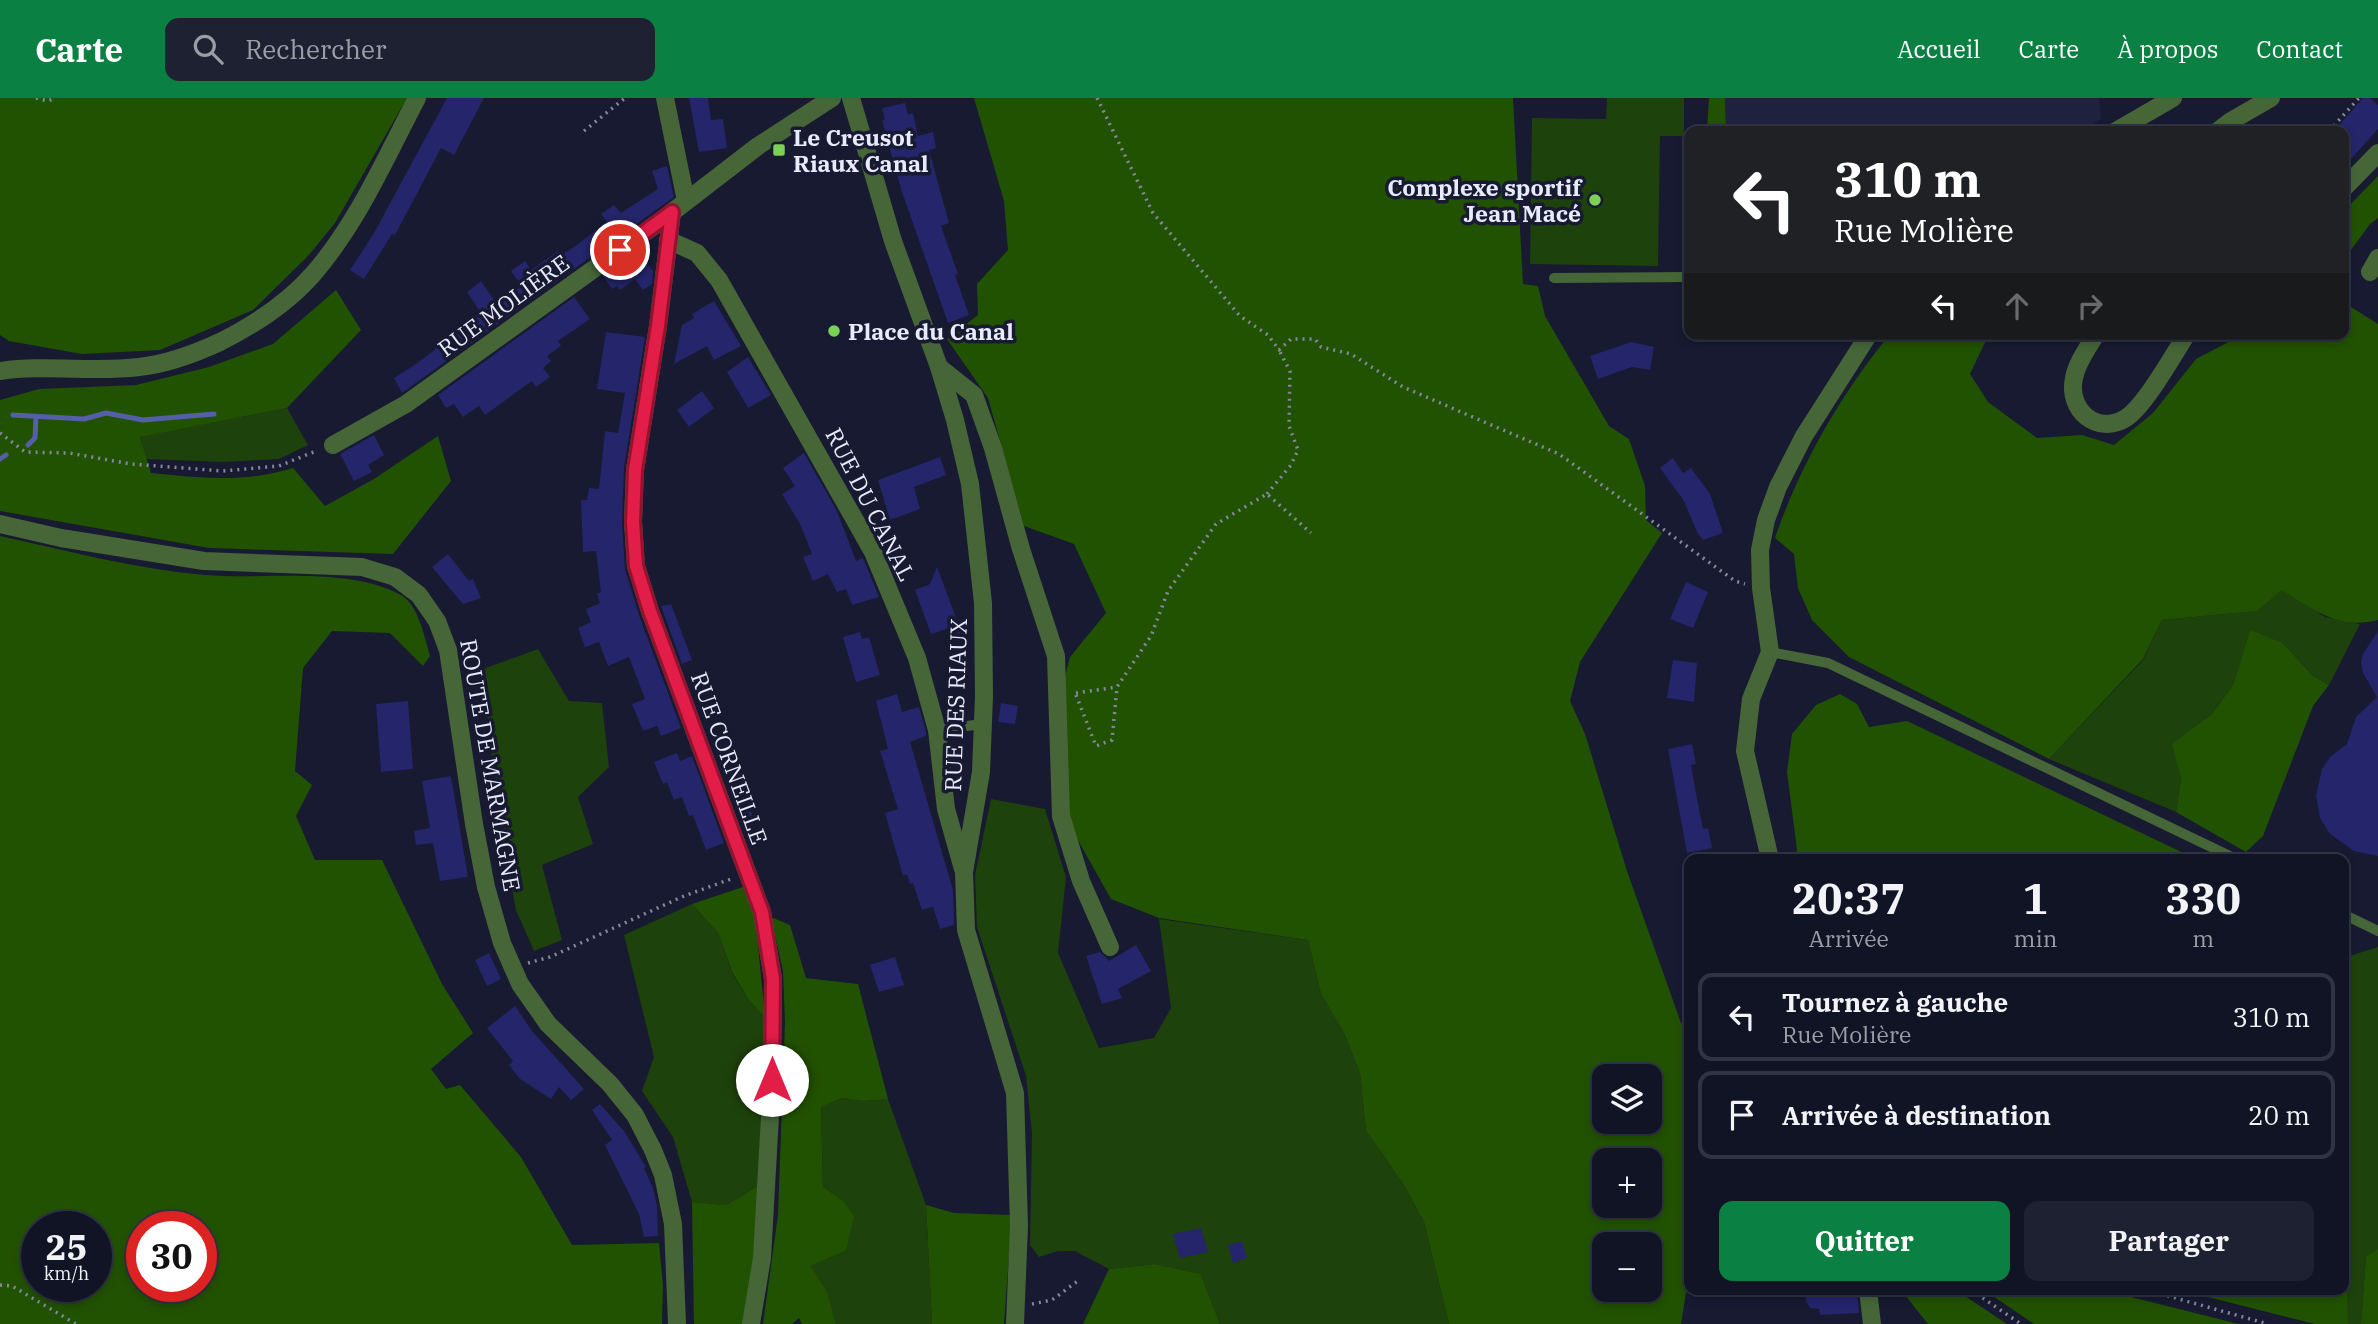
<!DOCTYPE html>
<html lang="fr">
<meta charset="utf-8">
<style>
:root{--surface:#111425;--page:#1e2132;--text:#f1f3f6;--muted:#9c9ea7;--line:#303342;--accent:#0b8043}
body{margin:0;font-family:"IBM Plex Serif",serif;background:var(--page);color:var(--text);height:100vh;display:flex;flex-direction:column;font-size:26px;white-space:nowrap}
*{box-sizing:border-box;margin:0}
p{font-size:23px;color:var(--muted)}
.icon{flex:none;width:38px;height:38px;fill:none;stroke:currentColor;stroke-width:2;stroke-linecap:round;stroke-linejoin:round}
.map{position:relative;flex:1;overflow:hidden}
.side{position:absolute;left:1684px;top:756px;width:665px;height:441px;display:flex;flex-direction:column;background:var(--surface);border-radius:14px;box-shadow:0 4px 10px #0003,0 0 0 2px var(--line)}
.side>*{flex:none}
.guide{position:absolute;left:1684px;top:28px;width:665px;height:214px;border-radius:14px;box-shadow:0 4px 10px #0003,0 0 0 2px var(--line);background:#202124;color:#fff;overflow:hidden}
.buttons{position:absolute;left:1592px;top:966px;display:grid;gap:14px}
.buttons a{display:grid;place-items:center;width:70px;height:70px;border-radius:14px;background:var(--surface);box-shadow:0 4px 10px #0003,0 0 0 2px var(--line);font-size:35px}
.speed{position:absolute;left:21px;top:1113px;display:flex;gap:14px;font-size:35px;font-weight:700;text-align:center}
.speed>*{display:grid;place-content:center;width:91px;height:91px;border-radius:50%;background:var(--surface);box-shadow:0 4px 10px #0003,0 0 0 2px var(--line);line-height:1}
.speed small{font-size:18px;font-weight:400}
.speed .limit{border:10px solid #d22;background:#fff;color:#111}
.pin{position:absolute;display:grid;place-items:center;width:60px;height:60px;color:#fff;margin:-30px;border:4px solid #fff;border-radius:50%;box-shadow:0 2px 7px #0007}
.me{position:absolute;width:77px;margin:-38px;rotate:0deg;stroke-linejoin:round;filter:drop-shadow(0 0 5px #0008)}
.turn{display:flex;align-items:center;gap:24px;height:147px;padding:0 35px;font-size:32px}
.turn .icon{width:91px;height:91px;stroke-width:2.5}
.turn b{display:block;font-size:49px;line-height:60px}
.lanes{display:flex;align-items:center;height:66px;padding:0 35px;background:#0003;justify-content:center;gap:35px;direction:ltr}
.lanes .off{opacity:.35}
.eta{display:flex;justify-content:space-evenly;align-items:center;height:119px;text-align:center}
.eta b{font-size:42px;font-weight:700;line-height:49px}
.action{display:flex;gap:14px;margin-top:auto;padding:14px 35px}
.action a{flex:1;height:80px;border-radius:14px;background:var(--accent);color:#fff;font-size:28px;font-weight:700;line-height:80px;text-align:center}
.action a+a{background:var(--page);color:var(--text)}
ul{padding:0;list-style:none}
li{display:flex;align-items:center;gap:21px;height:88px;margin:0 14px 10px;padding:0 21px;border:4px solid var(--line);border-radius:14px}
li div{flex:1}
li b{display:block;font-size:26px}
li em{font-style:normal}
header{display:flex;align-items:center;gap:42px;box-sizing:border-box;height:98px;padding:0 35px;background:var(--accent);color:#fff}
header strong{font-size:33px}
nav{display:flex;gap:38px;margin-inline-start:auto;font-size:24px}
.search{width:490px;height:63px;background:var(--page);display:flex;align-items:center;gap:18px;box-sizing:border-box;padding:0 24px;border-radius:14px;color:var(--muted);font-size:26px}
.map>svg:first-child{display:block}
.built{fill:#1f223f}
.green{fill:#1e420b}
.forest{fill:#215201;fill-rule:evenodd}
.lines{fill:none;stroke-linecap:round;stroke-linejoin:round}
.stream{stroke:#555ea8;stroke-width:5}
.building{fill:#24256a}
.path{stroke:#85889b;stroke-width:3.5;stroke-dasharray:2 5;stroke-linecap:butt}
.service{stroke:#466638;stroke-width:10}
.minor{stroke:#466638;stroke-width:18}
.tertiary{stroke:#466638;stroke-width:18}
.route-casing{stroke:#92132f;stroke-width:18}
.route{stroke:#e11d48;stroke-width:12}
.poi-dot{fill:#7bd155;stroke:#171a31;stroke-width:2.5}
.labels{text-anchor:middle;dominant-baseline:central;stroke-width:7;stroke-linejoin:round;paint-order:stroke}
.poi-label{font-size:23px;font-weight:bold;fill:#e7ebfb;stroke:#171a31;text-anchor:start}
.street-label{font-size:23px;fill:#e7ebfb;stroke:#171a31}
</style>
<header>
<strong>Carte</strong>
<div class="search"><svg class="icon" aria-label="search" viewBox="0 0 24 24"><circle cx="10" cy="10" r="6"/><path d="M15 15l6 6"/></svg>Rechercher</div>
<nav><a>Accueil</a><a>Carte</a><a>À propos</a><a>Contact</a></nav>
</header>
<div class="map">
<svg width="2378" height="1226" viewBox="0 0 2378 1226">
<rect width="100%" height="100%" fill="#171a31"/>
<path class="built" d="M1725,0h374l2,21 -21,12h-354z"/>
<g class="green">
<path d="M1607,0h77v38h-24l-2,130 -128,-2 2,-146 74,1z"/>
<path d="M287,310l21,37 -29,14 -55,3 -78,-3 -6,-23z"/>
<path d="M2282,491l43,28 35,7 -31,61 -17,-10 -29,-32 -33,-12 -17,54 -21,29 -39,30 8,35 -5,33 -127,-53 94,-99 19,-40 95,-9z"/>
<path d="M538,551l31,52 33,2 7,64 -31,30 15,47 -51,21 20,75 -28,11 -18,-41 -20,-108 -13,-133z"/>
<path d="M991,701l54,10 21,68 -8,76 41,95 55,-10 17,-30 -12,-89 149,21 13,54 23,39 16,40 6,58 38,54 20,37 25,102h-229l-21,-50 -44,-10 -46,5 -34,-18h-17l-19,6 -9,-12 2,-112 -6,-57 -49,-149 -2,-52z"/>
<path d="M1973,756l45,2 8,3h-62z"/>
<path d="M692,806l26,29 15,42 16,25 16,18 -7,168 -32,19 -34,-3 -19,-65 -31,-46 12,-34 -30,-122z"/>
<path d="M2378,849v302l-12,7 -5,68h-13l-1,-105 -4,1v-262z"/>
<path d="M841,1000l23,3 24,-2 38,106 6,119h-96l-9,-33 -18,-25 37,-15 -4,-51 -19,-13 -2,-81z"/>
</g>
<g class="forest">
<path d="M0,0h407l-72,125 -27,33 -55,54 -93,40 -78,4 -73,-13 -9,-6z"/>
<path d="M974,0h539l10,186 15,2 7,30 64,110 20,13 16,47 1,34 16,13 -82,129 -10,39 15,33 42,137 54,152h8v250l-8,51h-232l-25,-102 -20,-37 -38,-54 -6,-58 -16,-40 -23,-39 -13,-54 -149,-22 -48,-19 -45,-80 -5,-128 9,-34 36,-44 -32,-69 -50,-18 -36,-128 -41,-59 31,-24 -1,-31 31,-34 -4,-49zM1605,978h45v46h-45zM1605,1062h45v46h-45zM1605,1146h45v46h-45z"/>
<path d="M1709,0h16l1,33h-19z"/>
<path d="M2378,78v42l-8,6 -27,37v-49z"/>
<path d="M336,192l25,40 -74,78 -147,29 11,36c49,5 94,10 142,-5l32,38 49,-27 64,-43 13,45 -58,73 -184,-6 -209,-37v-111l39,-11 97,-4 73,-18 64,-23z"/>
<path d="M2343,204l35,22v296c-40,10 -64,-10 -96,-30l-25,21 -95,9 -19,39 -94,100 -200,-102 -37,-37 -14,-32 -4,-34 -19,-16c25,-73 66,-144 115,-204h99l-19,40 18,28 49,36 45,-3 32,10 39,-32 43,-54 38,-20 4,-5h105z"/>
<path d="M0,438c68,15 136,33 205,39 60,5 142,-9 196,20 17,9 24,43 29,61l-7,10 -33,-33 -58,-2 -29,37 -8,103 17,14 -16,31 19,44h67l60,124 31,49 -42,36 15,20 14,-4 61,72 51,88 87,-2 4,43 -1,38h-662zM37,1129h59v59h-59zM142,1129h59v59h-59z"/>
<path d="M2250,532l33,13 29,32 17,10 -16,21 -50,130 -17,16 -70,-40 5,-33 -9,-35 40,-30 21,-29z"/>
<path d="M1840,596l17,10 12,23 38,-6 289,138h-170l-8,-3 -45,-2 -9,5h-170l3,-9 -10,-78 5,-38 24,-29z"/>
<path d="M743,789l12,26 10,105 -16,-18 -16,-26 -15,-41 -26,-29z"/>
<path d="M771,819l19,8 16,53 52,6 30,115 -24,2 -23,-3 -20,9 2,80 19,13 12,16 -8,35 -36,15 17,25 9,33h-34l-3,-6 -7,6h-29l15,-109 7,-193 -2,-51z"/>
<path d="M758,1088l-1,73 -12,65h-51l-2,-122 34,3z"/>
<path d="M926,1107l28,8 58,2 -8,109h-72z"/>
<path d="M2347,1121l1,105h-33l-135,-34h163v-70z"/>
<path d="M2378,1151v75h-17l5,-68z"/>
<path d="M1155,1166l45,10 20,50h-137l26,-55z"/>
<path d="M1901,1192h55l51,34h-79z"/>
<path d="M1984,1192h119l136,34h-205z"/>
</g>
<g class="lines">
<g class="stream">
<path d="M13,317l71,4 22,-6 37,7 71,-6"/>
<path d="M28,347l7,-7 1,-21"/>
<path d="M0,361l6,-4"/>
</g>
</g>
<g class="building">
<path d="M447,0h37l-30,57 -13,-7 -46,87 -3,-1 -28,45 -14,-9 24,-37z"/>
<path d="M689,0h19l3,22 12,-1 4,29 -28,4z"/>
<path d="M2363,0h7l8,7v24l-35,39v-37h-9z"/>
<path d="M905,5l3,12 5,-2 5,23 15,-4 3,16 -7,2 20,73 -8,3 17,48 -3,1 14,40 -21,8 -47,-134 -19,-69h3l-3,-12z"/>
<path d="M667,68l7,31 -272,196 -8,-15 22,-14 20,-15 -2,-3 47,-33 -14,-21 14,-11 16,23 25,-18 -11,-15 14,-10 6,9 27,-19 2,4 10,-5 37,-28 -6,-8 13,-9 7,8 37,-24 -6,-18z"/>
<path d="M638,153l15,20 -1,13 -9,6 -8,-11 -15,11 -3,-4 -5,3 -9,-13z"/>
<path d="M574,199l16,22 -32,22 3,5 -14,10 4,5 -8,7 7,9 -14,10 -4,-6 -47,34 -6,-9 -16,11 -9,-13 -8,4 -8,-13z"/>
<path d="M714,203l27,45 -27,14 -7,-14 -33,18 8,-39 12,-7 -2,-4z"/>
<path d="M606,234l39,5 -21,131 -2,55 3,46 14,46 42,113 -20,8 -4,-10 -14,5 -11,-27 13,-5 -16,-42 -21,9 -9,-24 -14,5 -7,-19 13,-6 -5,-13 14,-6 -3,-9 4,-2 -5,-41 -13,1 -2,-52h6l2,-12 10,1 6,-58 13,2 7,-40 -28,-4z"/>
<path d="M1631,244l23,5 -4,23 -18,-3 -34,12 -8,-23z"/>
<path d="M748,259l23,38 -23,13 -21,-36z"/>
<path d="M702,293l12,17 -25,19 -12,-17z"/>
<path d="M374,337l10,20 -16,10 4,7 -18,9 -14,-27z"/>
<path d="M804,355l33,58 19,50 7,-3 16,39 -27,8 -6,-16 -9,3 -9,-18 -15,7 -10,-24 9,-3 -12,-30 -18,-30 13,-8 -12,-18z"/>
<path d="M940,359l6,18 -32,12 6,22 -30,11 -12,-40z"/>
<path d="M1673,360l10,15 8,-5 19,26 13,39 -20,7 -6,-8 -13,-31 -24,-33z"/>
<path d="M448,456l21,27 4,-2 8,19 -18,6 -31,-37z"/>
<path d="M937,469l26,69 -17,-7 -15,5 -16,-44 15,-6z"/>
<path d="M1686,484l22,10 -15,36 -23,-9z"/>
<path d="M671,506l21,56 -10,4 -21,-58z"/>
<path d="M2378,533v225l-24,-5 -24,-17 -10,-16 -4,-23 6,-26 8,-12 17,-13 9,-27 21,-20 -14,-24 -2,-11 2,-8z"/>
<path d="M860,534l2,7 7,-2 11,38 -24,7 -13,-45z"/>
<path d="M1673,562l24,3 -3,39 -27,-4z"/>
<path d="M897,596l5,18 17,-5 7,25v4l-16,6 43,148 1,35 -14,4 -7,-22 -11,3 -9,-27 -3,1 -3,-10 -4,2 -18,-63 13,-4 -18,-58 8,-2 -12,-48z"/>
<path d="M408,603l5,68 -32,3 -5,-68z"/>
<path d="M1001,605l17,3 -3,18 -17,-2z"/>
<path d="M1692,646l4,20 -5,1 4,23 8,41 5,-1 4,20 -25,5 -19,-104z"/>
<path d="M677,655l3,8 12,-5 32,87 -18,7 -13,-35 -4,1 -7,-19 -8,3 -7,-18 -4,2 -9,-22z"/>
<path d="M451,678l17,101 -28,4 -7,-38 -17,2 -2,-14 16,-3 -8,-47z"/>
<path d="M744,696l10,26 -13,3 -9,-25z"/>
<path d="M1136,847l15,26 -33,18 4,9 -20,6 -16,-48 14,-4 9,9z"/>
<path d="M489,855l12,26 -14,7 -12,-26z"/>
<path d="M895,859l9,28 -25,7 -9,-27z"/>
<path d="M515,908l17,25 52,58 -13,11 -12,-13 -8,12 -31,-20 -11,-14 4,-4 -26,-33z"/>
<path d="M600,1006l24,27 22,36 -2,1 9,20 4,18 1,30 -14,1 -5,-23 -34,-69 7,-5 -20,-30z"/>
<path d="M1201,1130l7,24 -28,6 -7,-24z"/>
<path d="M1242,1143l5,17 -14,5 -5,-18z"/>
<path d="M1813,1192h44l2,23 -39,2 -1,-6 -9,-1 -4,-7v-7z"/>
</g>
<g class="lines">
<g class="path">
<path d="M36,0l12,3 7,-3"/>
<path d="M1097,0l56,115 87,103 28,19 11,15 12,-11h24l6,8 30,7 52,33 156,67 176,127 10,3"/>
<path d="M584,33l41,-33"/>
<path d="M2329,33l30,-33"/>
<path d="M0,335l25,19 44,1 62,11 92,7 56,-5 37,-15"/>
<path d="M1267,396l24,-29 7,-15 -9,-24 1,-55 -11,-21"/>
<path d="M1076,595l41,-6"/>
<path d="M1076,597l20,51 16,-6 5,-53 34,-51 17,-45 48,-67 51,-30 44,39"/>
<path d="M528,865l22,-6 134,-61 47,-17"/>
<path d="M0,1187l12,1 64,38"/>
<path d="M1971,1192l50,34"/>
<path d="M2147,1192l121,34"/>
<path d="M1032,1206l20,-4 27,-20"/>
</g>
<g class="service">
<path d="M1554,180l135,-1"/>
<path d="M1770,554l58,11 408,196"/>
<path d="M937,632l45,-6"/>
<path d="M2343,816l35,17"/>
</g>
<g class="minor">
<path d="M665,0l21,103"/>
<path d="M851,0l42,143 46,126 16,53 15,64 13,119 1,93 -3,76 -17,100 2,58 49,163 4,133 -4,98"/>
<path d="M2116,33l57,-33"/>
<path d="M2218,33l13,-10 40,-23"/>
<path d="M2343,91l35,-36"/>
<path d="M672,114l-14,114 -23,144 -2,52 3,44 14,45 112,301 11,67 -1,101 -10,178 -11,66"/>
<path d="M668,142l29,13 22,27 154,272 44,106 20,72 9,79 17,60"/>
<path d="M2370,174l8,-14"/>
<path d="M2096,236c-8,14 -19,28 -22,44 -7,32 23,58 52,40 19,-12 47,-63 61,-84"/>
<path d="M939,269l35,28 19,53 28,101 35,107 5,160 20,65 29,66"/>
<path d="M333,347l73,-41 256,-184 96,-74 74,-48"/>
<path d="M1770,761l-25,-108 6,-52 19,-47 -9,-64 -1,-38 6,-30 12,-33 26,-51 65,-102"/>
<path d="M1868,1192l4,34"/>
</g>
<g class="tertiary">
<path d="M0,273c46,-7 93,2 139,-4 29,-3 55,-13 81,-25 34,-17 69,-40 94,-69 44,-51 72,-116 103,-175"/>
<path d="M0,426l61,14 143,23 158,6 33,10 24,18 18,26 11,29 26,174 12,63 16,56 18,41 28,40 62,60 25,31 18,35 10,25 10,49 4,100"/>
</g>
</g>
<g class="lines">
<g class="route-casing">
<path id="route" d="M620,152l52,-38 -14,114 -23,144 -2,52 3,44 14,45 112,301 11,67 -1,101"/>
</g>
<use href="#route" class="route"/>
</g>
<g class="poi-dot">
<rect x="772" y="45" width="14" height="14" rx="3.5"/>
<circle cx="1595" cy="102" r="7"/>
<circle cx="834" cy="233" r="7"/>
</g>
<g class="labels">
<g class="poi-label">
<text x="793" y="39">Le Creusot<tspan x="793" dy="26">Riaux Canal</tspan></text>
<text x="1581" y="89" text-anchor="end">Complexe sportif<tspan x="1581" dy="26">Jean Macé</tspan></text>
<text x="848" y="233">Place du Canal</text>
</g>
<g class="street-label">
<text transform="translate(503 207) rotate(-36)">RUE MOLIÈRE</text>
<text transform="translate(871 406) rotate(63)">RUE DU CANAL</text>
<text transform="translate(955 607) rotate(-88)">RUE DES RIAUX</text>
<text transform="translate(730 660) rotate(70)">RUE CORNEILLE</text>
<text transform="translate(491 667) rotate(80)">ROUTE DE MARMAGNE</text>
</g>
</g>
</svg>
<div class="buttons">
<a><svg class="icon" aria-label="layers" viewBox="0 0 24 24"><path d="M12 4l9 5-9 5-9-5zM3 14l9 5 9-5"/></svg></a>
<a>+</a>
<a>−</a>
</div>
<div class="speed"><div>25<small>km/h</small></div><div class="limit">30</div></div>
<div class="pin" style="left:620px;top:152px;background:#d93025"><svg class="icon" aria-label="arrive" viewBox="0 0 24 24"><path d="M6 21V4h12l-3 4 3 4H6"/></svg></div>
<svg class="me" style="left:772px;top:982px" viewBox="-20 -20 40 40"><circle r="19" fill="#fff"/><path d="M0-13L10 11 0 6-10 11z" fill="#e11d48"/></svg>
<div class="guide">
<div class="turn"><svg class="icon" aria-label="left" viewBox="0 0 24 24"><path d="M17 20v-9H6M10 6l-5 5 5 5"/></svg><div><b>310 m</b>Rue Molière</div></div>
<div class="lanes"><svg class="icon" aria-label="left" viewBox="0 0 24 24"><path d="M17 20v-9H6M10 6l-5 5 5 5"/></svg><svg class="icon off" aria-label="ahead" viewBox="0 0 24 24"><path d="M12 20V5M6 11l6-6 6 6"/></svg><svg class="icon off" aria-label="right" viewBox="0 0 24 24"><path d="M7 20v-9h11M14 6l5 5-5 5"/></svg></div>
</div>
<section class="side">
<div class="eta">
<div><b>20:37</b><p>Arrivée</p></div>
<div><b>1</b><p>min</p></div>
<div><b>330</b><p>m</p></div>
</div>
<ul>
<li><svg class="icon" aria-label="left" viewBox="0 0 24 24"><path d="M17 20v-9H6M10 6l-5 5 5 5"/></svg><div><b>Tournez à gauche</b><p>Rue Molière</p></div><em>310 m</em></li>
<li><svg class="icon" aria-label="arrive" viewBox="0 0 24 24"><path d="M6 21V4h12l-3 4 3 4H6"/></svg><div><b>Arrivée à destination</b></div><em>20 m</em></li>
</ul>
<div class="action"><a>Quitter</a><a>Partager</a></div>
</section>
</div>
